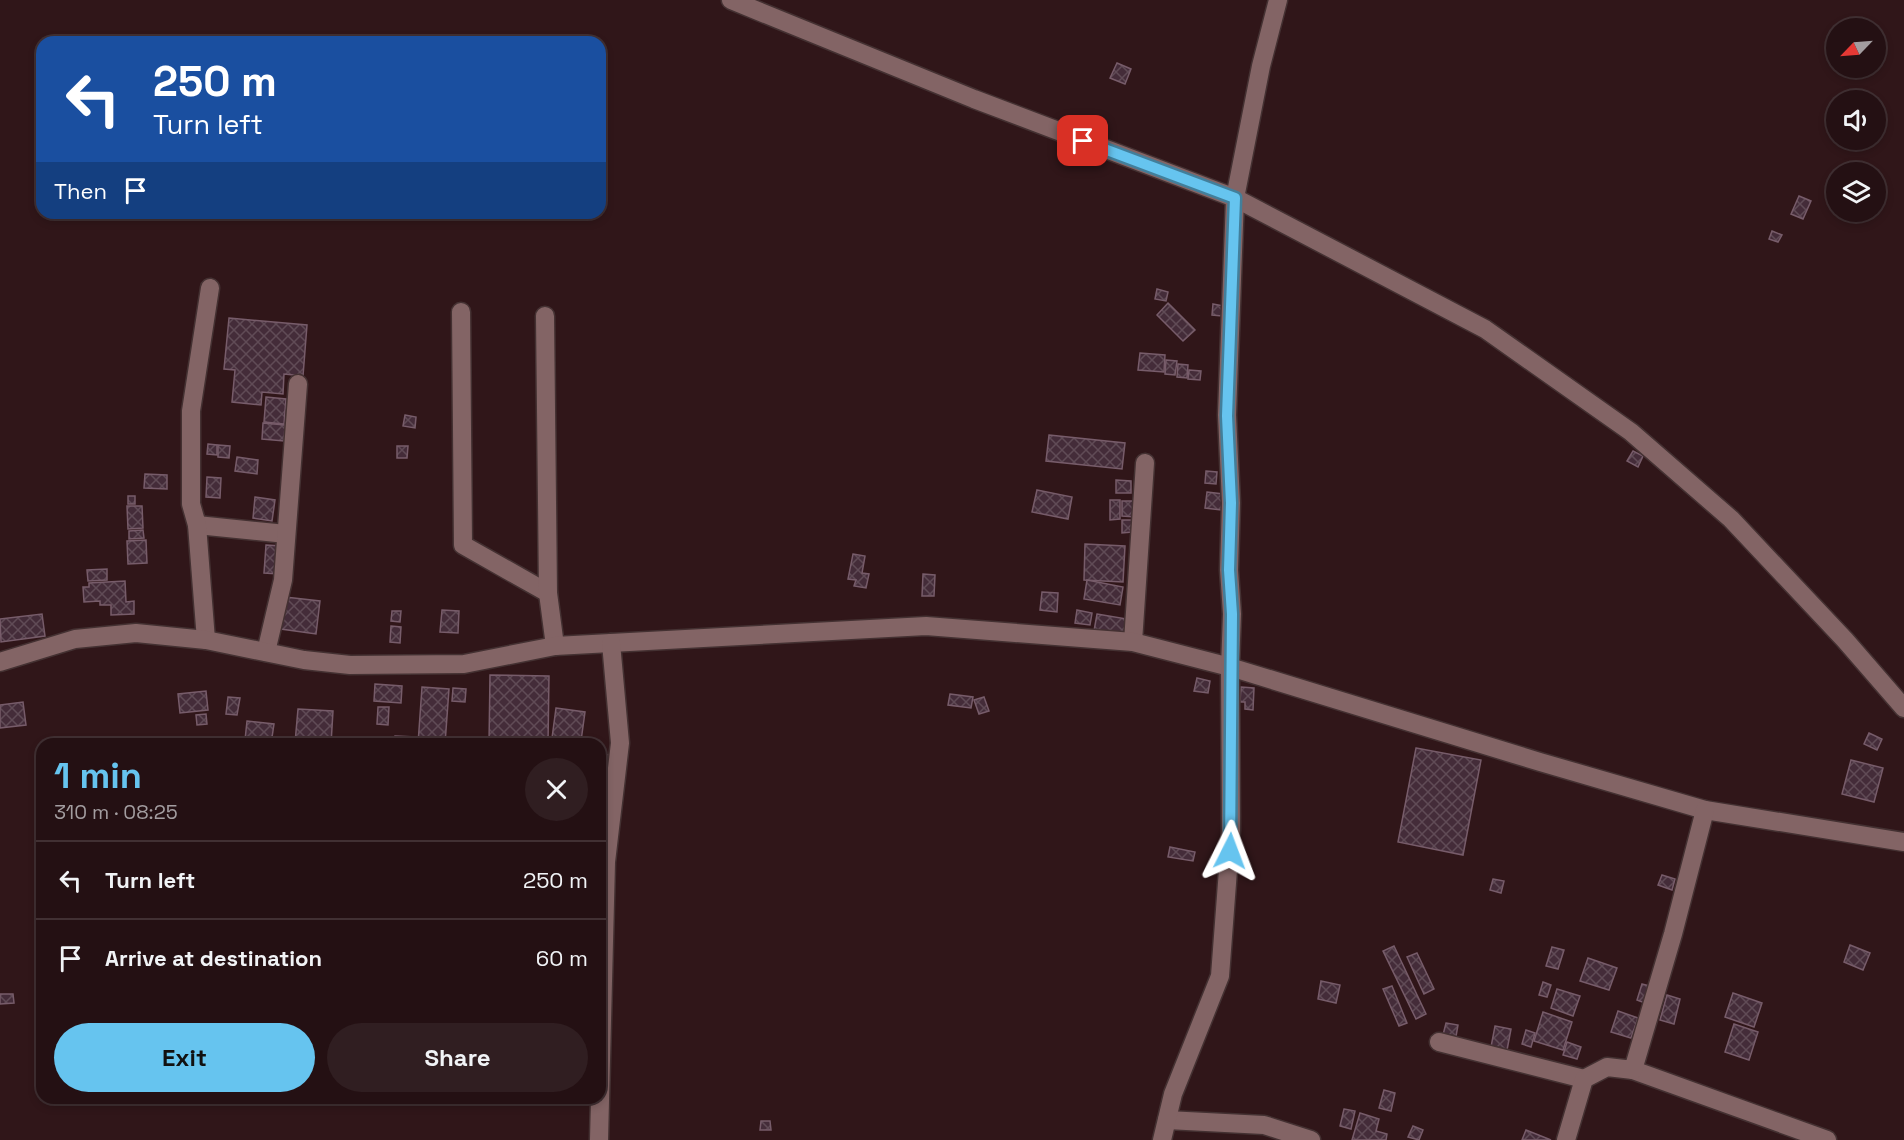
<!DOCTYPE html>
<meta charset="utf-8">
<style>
:root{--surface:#241013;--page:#301e21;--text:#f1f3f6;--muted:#a39da0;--line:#413033;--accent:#66c4ef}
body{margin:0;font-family:"Space Grotesk",sans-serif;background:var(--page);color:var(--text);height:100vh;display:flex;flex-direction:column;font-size:22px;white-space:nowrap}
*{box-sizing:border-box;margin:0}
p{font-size:20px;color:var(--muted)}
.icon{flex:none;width:33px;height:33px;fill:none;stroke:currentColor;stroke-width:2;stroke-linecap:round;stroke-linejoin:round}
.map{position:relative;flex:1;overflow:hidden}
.drawer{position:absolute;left:36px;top:738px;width:570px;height:366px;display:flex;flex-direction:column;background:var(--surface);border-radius:18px;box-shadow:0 3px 9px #0003,0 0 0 2px var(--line)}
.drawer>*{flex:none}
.guide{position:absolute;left:36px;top:36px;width:570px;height:183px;border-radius:18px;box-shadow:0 3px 9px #0003,0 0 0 2px var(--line);background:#1a4fa0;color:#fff;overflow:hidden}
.needle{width:39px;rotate:245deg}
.fabs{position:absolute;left:1826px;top:18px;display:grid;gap:12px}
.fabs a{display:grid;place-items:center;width:60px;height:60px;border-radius:50%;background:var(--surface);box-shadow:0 3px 9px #0003,0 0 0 2px var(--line);font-size:30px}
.pin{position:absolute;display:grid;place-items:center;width:51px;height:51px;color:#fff;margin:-26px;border-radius:12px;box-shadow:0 3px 9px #0006}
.me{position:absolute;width:66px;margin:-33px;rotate:3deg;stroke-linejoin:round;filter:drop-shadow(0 0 4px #0008)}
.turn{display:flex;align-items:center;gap:21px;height:126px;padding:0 18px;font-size:27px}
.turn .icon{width:78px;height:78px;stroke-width:2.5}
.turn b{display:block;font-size:42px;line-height:51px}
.then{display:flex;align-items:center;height:57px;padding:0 18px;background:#0003;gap:12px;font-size:22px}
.round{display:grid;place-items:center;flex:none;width:63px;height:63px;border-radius:32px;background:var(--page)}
.headline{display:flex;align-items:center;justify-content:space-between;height:102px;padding:0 18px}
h1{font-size:36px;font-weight:800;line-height:45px;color:var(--accent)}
.primary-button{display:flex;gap:12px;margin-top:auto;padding:12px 18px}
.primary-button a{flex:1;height:69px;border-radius:36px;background:var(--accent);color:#111;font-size:24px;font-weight:800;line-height:69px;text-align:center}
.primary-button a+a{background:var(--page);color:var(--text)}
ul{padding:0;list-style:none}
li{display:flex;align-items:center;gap:18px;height:78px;padding:0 18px;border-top:2px solid var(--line)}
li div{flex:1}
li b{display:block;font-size:22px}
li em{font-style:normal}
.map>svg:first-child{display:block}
.building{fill:url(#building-cross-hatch);stroke:#775c6a;stroke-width:1.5}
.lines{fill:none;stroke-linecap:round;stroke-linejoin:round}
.minor-casing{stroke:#443132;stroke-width:21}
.minor{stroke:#836465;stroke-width:18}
.route-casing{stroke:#427f9b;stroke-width:15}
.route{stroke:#66c4ef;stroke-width:10}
</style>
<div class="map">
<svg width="1904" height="1140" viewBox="0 0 1904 1140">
<defs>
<pattern id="building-cross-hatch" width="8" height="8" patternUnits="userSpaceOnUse" patternTransform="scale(1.5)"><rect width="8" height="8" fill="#442c39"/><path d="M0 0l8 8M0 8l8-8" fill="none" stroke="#604b56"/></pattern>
</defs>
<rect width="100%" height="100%" fill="#301619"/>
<g class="building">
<path d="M1117,63l14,6 -6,15 -15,-6z"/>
<path d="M1799,196l12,5 -8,18 -12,-5z"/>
<path d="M1772,231l10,4 -4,7 -9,-3z"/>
<path d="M1157,289l11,3 -2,9 -11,-2z"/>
<path d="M1168,303l27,27 -12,11 -26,-26z"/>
<path d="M1213,304l11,2 -2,10 -10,-1z"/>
<path d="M229,318l78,7 -4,51 -19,-2 -1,20 -21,-2 -1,13 -29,-3 3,-32 -11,-1z"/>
<path d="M1140,353l25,2 -1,17 -26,-2z"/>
<path d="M1166,360l11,1 -2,14 -10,-1z"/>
<path d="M1178,364l10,1 -1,13 -10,-1z"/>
<path d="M1189,370l12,1 -1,9 -12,-1z"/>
<path d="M266,397l20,2 -2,25 -20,-2z"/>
<path d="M405,415l11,2 -1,11 -12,-2z"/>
<path d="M263,423l22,2 -1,16 -22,-2z"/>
<path d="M1049,435l76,8 -3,26 -76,-8z"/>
<path d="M208,444l9,1v10l-10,-1z"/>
<path d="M218,445l12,1 -1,12 -11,-1z"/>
<path d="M397,446h11l-1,12h-10z"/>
<path d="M1633,451l10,5 -5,11 -11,-6z"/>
<path d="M237,457l21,3 -1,14 -22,-3z"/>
<path d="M1206,471l11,1 -1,12 -11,-1z"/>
<path d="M145,474l22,1v14l-23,-1z"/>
<path d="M207,477l14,1 -1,20 -14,-1z"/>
<path d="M1116,480l15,1v12h-15z"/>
<path d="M1037,490l35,7 -4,22 -36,-7z"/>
<path d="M1207,492l16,2 -2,16 -16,-2z"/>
<rect x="128" y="496" width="7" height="8"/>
<path d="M255,497l20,3 -3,21 -19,-3z"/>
<path d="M1110,500h10v19l-10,1z"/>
<path d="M1122,501h14v16l-14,-1z"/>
<path d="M127,506h15l1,22 -15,1z"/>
<path d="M1122,520h10v12l-10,1z"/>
<path d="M143,530l1,8 -15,1v-8z"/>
<path d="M146,540l1,23 -19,1 -1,-23z"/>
<path d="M1085,544l40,2 -2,36 -39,-2z"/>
<path d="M266,545l15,1 -2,28 -15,-1z"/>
<path d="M853,554l12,2 -3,17 7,1 -3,14 -12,-2 2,-6 -8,-1z"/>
<path d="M107,569v11l-19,1 -1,-11z"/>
<path d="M923,574l12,1 -1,21h-12z"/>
<path d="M1087,580l36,7 -3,18 -36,-6z"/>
<path d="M125,581l1,21 8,-1v13l-23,1v-10h-11v-4l-16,1 -1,-15h6v-4z"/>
<path d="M1042,592l16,1 -1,19 -17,-2z"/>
<path d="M285,597l35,4 -4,33 -35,-5z"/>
<path d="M442,610l17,1 -1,22 -18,-1z"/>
<path d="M1077,610l15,3 -2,12 -15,-2z"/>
<path d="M392,611h9l-1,11 -9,-1z"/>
<path d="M42,614l3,22 -44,6 -1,-23z"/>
<path d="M1097,614l30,5 -3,17 -30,-5z"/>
<path d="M391,626l10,1 -1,16 -10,-1z"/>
<path d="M490,675l59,1 -1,68h-59z"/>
<path d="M1197,678l13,3 -2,12 -14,-2z"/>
<path d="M375,684l27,2 -1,17 -27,-2z"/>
<path d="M422,687l27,2 -4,55h-27z"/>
<path d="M1241,687l13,1 -1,22 -8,-1v-7h-5z"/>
<path d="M453,688l13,1 -1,13 -13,-1z"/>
<path d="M206,691l2,19 -28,3 -2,-19z"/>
<path d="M950,694l23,3 -2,11 -23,-3z"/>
<path d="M228,697l12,1 -3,17 -11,-1z"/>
<path d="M984,697l5,14 -10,3 -5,-14z"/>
<path d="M23,702l3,23 -26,3v-23z"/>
<path d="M378,707h11l-1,18 -11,-1z"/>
<path d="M556,708l29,4 -4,29 -29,-3z"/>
<path d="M298,709l35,2 -2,33 -36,-1z"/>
<path d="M206,714l1,10 -10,1 -1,-10z"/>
<path d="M247,721l27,3 -3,20h-32v-5l6,1z"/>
<path d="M1869,733l13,6 -5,11 -13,-6z"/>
<path d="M395,736l21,1v7h-22z"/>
<path d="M1416,748l65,12 -18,95 -65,-13z"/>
<path d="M600,754l9,1 -1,23 -8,-1z"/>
<path d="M1851,760l32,8 -9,34 -32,-8z"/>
<path d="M600,781l8,1 -1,14h-7z"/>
<path d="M1170,847l25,5 -2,9 -25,-4z"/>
<path d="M1662,875l13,4 -3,11 -14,-5z"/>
<path d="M1493,879l11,2 -3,12 -11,-3z"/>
<path d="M1850,945l20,8 -7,17 -19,-8z"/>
<path d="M1394,946l32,68 -10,5 -33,-68z"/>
<path d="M1552,947l12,3 -6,19 -12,-3z"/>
<path d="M1417,953l17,36 -10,5 -17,-37z"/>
<path d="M1588,958l29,10 -8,22 -29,-9z"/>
<path d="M1321,981l19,4 -4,18 -18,-4z"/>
<path d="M1543,982l8,3 -4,12 -8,-2z"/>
<path d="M1642,984l8,2 -5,17 -8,-3z"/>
<path d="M1392,986l15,37 -8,3 -16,-37z"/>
<path d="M1557,989l23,7 -7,20 -22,-8z"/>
<path d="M1733,993l29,10 -8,24 -29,-10z"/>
<path d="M0,994h13l1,9 -14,1z"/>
<path d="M1667,995l13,4 -6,25 -14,-4z"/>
<path d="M1618,1011l20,7 -7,20 -20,-6z"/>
<path d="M1543,1012l29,10 -9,28 -29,-9z"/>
<path d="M1446,1023l12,2 -3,17 -13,-3z"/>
<path d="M1734,1024l24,8 -9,28 -24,-8z"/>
<path d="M1495,1026l16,3 -4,21 -16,-3z"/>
<path d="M1526,1030l9,3 -4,14 -9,-3z"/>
<path d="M1567,1042l14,5 -4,12 -14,-4z"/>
<path d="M1384,1090l11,3 -4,18 -12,-3z"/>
<path d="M1344,1109l11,2 -4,18 -11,-3z"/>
<path d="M1360,1113l19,6 -3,12 11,3 -1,6h-34z"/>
<path d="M761,1121h9l1,9h-11z"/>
<path d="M1413,1126l10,4 -4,10 -11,-3z"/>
<path d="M1526,1130l25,10h-29z"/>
</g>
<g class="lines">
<g class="minor-casing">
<g id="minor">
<path d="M731,0l243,99 261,99 250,131 146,103 100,87 114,121 59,68"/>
<path d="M461,312l2,233 85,48"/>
<path d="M545,316l3,277 7,53"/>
<path d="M197,525l89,9"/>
<path d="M206,640l-9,-115 -6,-21v-93l19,-123"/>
<path d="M1133,642l12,-179"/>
<path d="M266,652l17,-72 15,-196"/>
<path d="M0,662l75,-23 61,-6 70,7 98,20 46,5 114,-1 91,-18 371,-20 207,16 97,25 310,95 165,48 199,32"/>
<path d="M1439,1042l145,37"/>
<path d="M1633,1070l194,70"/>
<path d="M1167,1120l97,5 47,15"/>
<path d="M599,1140l7,-278 14,-119 -9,-100"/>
<path d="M1162,1140l11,-46 47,-118 11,-146 -1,-163 2,-53 -3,-44 2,-67 -4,-88 8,-217 26,-132 17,-66"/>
<path d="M1566,1140l18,-61 23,-12 26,3 40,-136 32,-124"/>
</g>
</g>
<use href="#minor" class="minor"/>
</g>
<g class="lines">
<g class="route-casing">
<path id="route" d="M1083,141l152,57 -8,218 4,87 -2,67 3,44 -2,237"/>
</g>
<use href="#route" class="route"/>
</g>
</svg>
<div class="fabs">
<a><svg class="needle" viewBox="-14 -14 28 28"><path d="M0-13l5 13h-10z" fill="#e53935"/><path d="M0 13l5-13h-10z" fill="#a39da0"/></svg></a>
<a><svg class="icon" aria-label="sound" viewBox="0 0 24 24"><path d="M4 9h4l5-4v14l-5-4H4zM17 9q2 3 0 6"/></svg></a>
<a><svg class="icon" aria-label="layers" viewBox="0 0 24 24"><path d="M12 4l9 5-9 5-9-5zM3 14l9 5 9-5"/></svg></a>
</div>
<div class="pin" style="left:1083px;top:141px;background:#d93025"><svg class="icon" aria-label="arrive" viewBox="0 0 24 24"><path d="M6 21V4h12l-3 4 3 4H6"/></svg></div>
<svg class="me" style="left:1230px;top:851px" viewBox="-20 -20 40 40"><path d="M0-17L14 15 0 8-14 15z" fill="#66c4ef" stroke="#fff" stroke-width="4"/></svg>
<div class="guide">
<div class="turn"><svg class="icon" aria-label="left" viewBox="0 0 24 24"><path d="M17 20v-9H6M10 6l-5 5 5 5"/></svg><div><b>250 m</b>Turn left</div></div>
<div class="then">Then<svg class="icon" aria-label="arrive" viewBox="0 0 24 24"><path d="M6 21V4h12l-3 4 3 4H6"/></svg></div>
</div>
<section class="drawer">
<div class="headline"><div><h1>1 min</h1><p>310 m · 08:25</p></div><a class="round"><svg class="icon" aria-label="close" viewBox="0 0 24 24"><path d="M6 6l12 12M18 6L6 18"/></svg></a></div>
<ul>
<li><svg class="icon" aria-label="left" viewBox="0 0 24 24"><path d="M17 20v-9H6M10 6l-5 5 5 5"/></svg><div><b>Turn left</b></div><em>250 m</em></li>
<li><svg class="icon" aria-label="arrive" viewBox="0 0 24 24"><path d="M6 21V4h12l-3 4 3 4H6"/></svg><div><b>Arrive at destination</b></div><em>60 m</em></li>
</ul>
<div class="primary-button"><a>Exit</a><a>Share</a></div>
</section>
</div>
